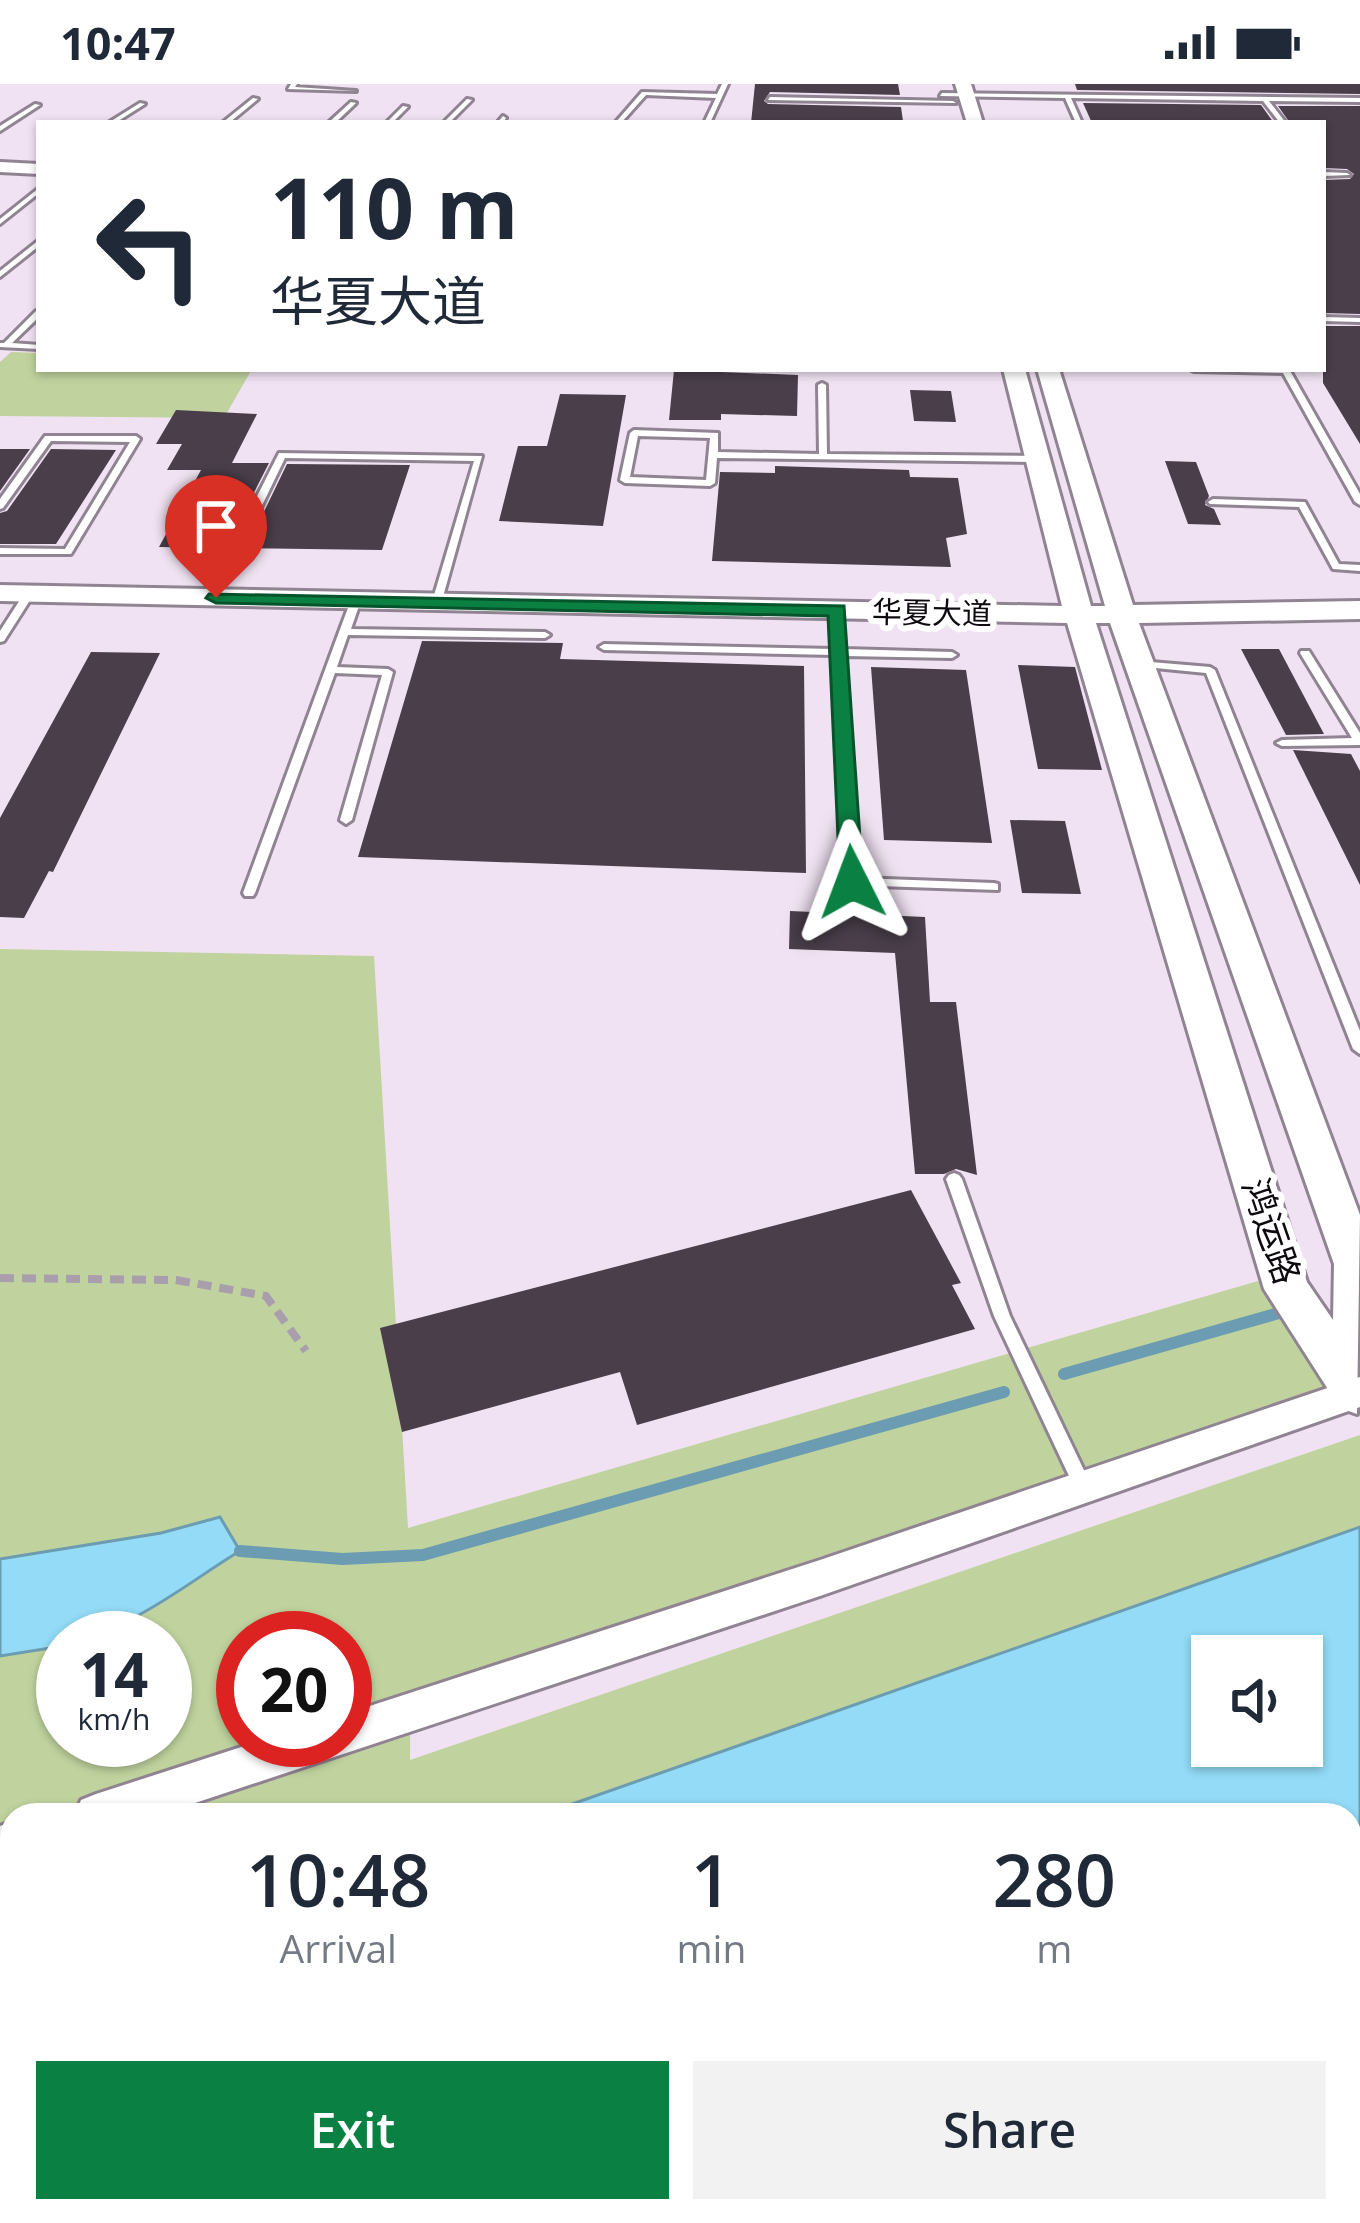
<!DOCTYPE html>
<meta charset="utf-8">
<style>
:root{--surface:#fff;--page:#f2f2f3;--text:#1f2937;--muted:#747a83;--accent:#0b8043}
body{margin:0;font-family:"Open Sans","Noto Sans SC",sans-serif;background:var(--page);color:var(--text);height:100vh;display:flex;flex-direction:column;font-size:45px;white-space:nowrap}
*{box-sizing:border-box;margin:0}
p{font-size:39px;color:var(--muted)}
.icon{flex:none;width:66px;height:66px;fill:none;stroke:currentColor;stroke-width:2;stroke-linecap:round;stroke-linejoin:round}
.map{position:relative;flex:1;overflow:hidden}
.sheet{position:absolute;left:0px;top:1719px;width:1362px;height:420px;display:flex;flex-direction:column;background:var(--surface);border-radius:36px 36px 0 0;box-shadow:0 3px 9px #0004}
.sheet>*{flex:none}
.top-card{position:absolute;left:36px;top:36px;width:1290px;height:252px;border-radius:0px;box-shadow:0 3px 9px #0004;background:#fff;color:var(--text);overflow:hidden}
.tools{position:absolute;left:1191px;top:1551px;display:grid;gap:24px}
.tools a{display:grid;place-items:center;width:132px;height:132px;border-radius:0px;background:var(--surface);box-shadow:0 3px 9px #0004;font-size:60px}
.speed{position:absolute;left:36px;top:1527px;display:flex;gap:24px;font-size:60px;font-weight:700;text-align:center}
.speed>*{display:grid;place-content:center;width:156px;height:156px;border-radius:50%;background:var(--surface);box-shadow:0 3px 9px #0004;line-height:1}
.speed small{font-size:30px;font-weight:400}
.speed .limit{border:18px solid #d22;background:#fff;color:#111}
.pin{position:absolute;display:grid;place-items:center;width:102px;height:102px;color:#fff;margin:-123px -51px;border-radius:50% 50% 50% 0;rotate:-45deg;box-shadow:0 0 12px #0007}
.pin .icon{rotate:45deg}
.me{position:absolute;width:132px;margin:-66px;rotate:357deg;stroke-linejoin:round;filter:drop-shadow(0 0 9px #0008)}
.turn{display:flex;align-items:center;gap:42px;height:252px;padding:0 36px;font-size:54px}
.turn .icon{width:156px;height:156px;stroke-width:2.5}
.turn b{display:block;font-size:84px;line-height:102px}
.eta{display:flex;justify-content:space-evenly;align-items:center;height:204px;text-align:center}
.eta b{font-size:72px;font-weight:600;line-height:84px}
.primary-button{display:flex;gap:24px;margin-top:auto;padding:24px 36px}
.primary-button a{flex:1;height:138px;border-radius:0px;background:var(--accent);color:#fff;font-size:48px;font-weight:600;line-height:138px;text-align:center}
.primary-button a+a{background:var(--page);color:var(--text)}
.status{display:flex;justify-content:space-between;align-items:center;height:84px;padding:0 60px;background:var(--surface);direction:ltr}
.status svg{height:33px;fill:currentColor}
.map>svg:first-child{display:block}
.green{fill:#c0d39e;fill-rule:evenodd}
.water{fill:#93dbf6;stroke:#6b9cb1;stroke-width:3;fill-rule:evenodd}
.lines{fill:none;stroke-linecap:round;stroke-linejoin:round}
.stream{stroke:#6b9cb1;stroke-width:12}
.building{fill:#493e4a}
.lane-casing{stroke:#908492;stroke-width:6}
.street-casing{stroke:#908492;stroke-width:6}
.secondary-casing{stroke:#908492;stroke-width:6}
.path{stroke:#a99eab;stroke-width:8;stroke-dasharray:14 8;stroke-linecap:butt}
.lane{fill:#fff;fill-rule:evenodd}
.street{fill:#fff;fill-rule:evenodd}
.secondary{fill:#fff;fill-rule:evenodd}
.route{fill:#0b8043;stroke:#07532c;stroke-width:3}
.labels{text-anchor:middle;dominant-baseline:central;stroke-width:12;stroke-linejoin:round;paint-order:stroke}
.far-street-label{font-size:30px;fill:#0e0a0f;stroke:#fff}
.street-label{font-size:36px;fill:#0e0a0f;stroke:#fff}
</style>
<div class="status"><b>10:47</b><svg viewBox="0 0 49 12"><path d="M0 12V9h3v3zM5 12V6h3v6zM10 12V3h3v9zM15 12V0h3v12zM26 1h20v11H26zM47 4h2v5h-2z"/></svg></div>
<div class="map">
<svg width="1360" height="2139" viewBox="0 0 1360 2139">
<rect width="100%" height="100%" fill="#f0e2f2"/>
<g class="green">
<path d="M11,268l28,1v16h213l-28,49 -224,-2v-54z"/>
<path d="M0,865l374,7 34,572 850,-247 74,104 -922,310v65l950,-325v91l-822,289h-526v181l-12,4zM63,1554h102v102h-102zM243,1554h102v102h-102z"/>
<path d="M1360,2089v50h-108l26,-12h72v-33z"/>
</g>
<g class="water">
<path d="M220,1433l20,34c-51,30 -116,87 -177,87v8l-63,10v-97l161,-26z"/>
<path d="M1360,1443v646l-10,4v-362h-809zM1212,1572h90v90h-90z"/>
<path d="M12,1912v215h1264l-26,12h-1250v-223z"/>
</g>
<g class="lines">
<g class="stream">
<path d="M1064,1290l215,-61"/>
<path d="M240,1467l102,8 81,-4 581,-163"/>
</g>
</g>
<g class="building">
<path d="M755,0h143l2,11 -130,-3 -6,9 4,3 133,3 2,14 -152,2z"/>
<path d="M1075,0h285v10l-283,-4z"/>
<path d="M1083,19l178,2 13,18h-182z"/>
<path d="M1278,22h82v208l-37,-1v-133l27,-1 4,-5 -7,-5 -24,-1v-45h-33z"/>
<path d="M1323,242h37v118l-37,-61z"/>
<path d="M674,286l124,5 -1,41 -76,-2v6h-52z"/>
<path d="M910,306l41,1 5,31 -42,-1z"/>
<path d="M560,310l66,1 -23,131 -104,-5 19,-75h29z"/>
<path d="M176,326l81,4 -25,49h37l-28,55 7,8 11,-4 28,-58 123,1 -28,85 -223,-3 42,-77h-34l15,-26h-26z"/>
<path d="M0,365h30l-30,42z"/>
<path d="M51,365l65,1 -60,94h-56v-31l7,-2z"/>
<path d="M1165,377l31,1 13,34 -4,9 9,4 7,16 -33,-1z"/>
<path d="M775,382l134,4 1,7 48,1 9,56 -21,4 5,29 -239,-6 8,-89 55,1z"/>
<path d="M422,557l141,2 -3,16 244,7 2,207 -448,-16z"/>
<path d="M1241,565h38l45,85 -38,1z"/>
<path d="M91,568l69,1 -107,219 -4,-1 -25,47 -24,-1v-99z"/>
<path d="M1018,581l57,2 27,103 -64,-1z"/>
<path d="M871,583l95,3 26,173 -108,-3z"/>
<path d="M1293,666l58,4 9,17v114z"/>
<path d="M1010,736l55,1 16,73 -59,-1z"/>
<path d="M790,827l135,6 5,85h26l21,173 -21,-6 -12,5h-29l-20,-221 -106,-4z"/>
<path d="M911,1106l50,93 -9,2 23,44 -338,96 -17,-53 -218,60 -22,-104z"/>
</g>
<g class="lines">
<g class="lane-casing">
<g id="lane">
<path d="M291,0h6l-2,3 61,4 -68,-2z"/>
<path d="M722,0h6l-18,39h-6l12,-25 -70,-3 -25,28h-6l27,-31 75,2z"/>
<path d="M942,9l418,5v4l-91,-1 17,22h-6l-17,-22 -192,-3 11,25h-6l-11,-25 -125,-2z"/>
<path d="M770,13l183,4 3,2 -188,-3z"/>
<path d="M253,14l5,1 -29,24h-7z"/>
<path d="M467,15l5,1 -23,23h-6z"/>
<path d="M351,18l5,1 -21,20h-7z"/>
<path d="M140,19l5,1 -30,19h-7z"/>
<path d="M35,20l5,1 -40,26v-5z"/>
<path d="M403,22l5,1 -16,16h-6z"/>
<path d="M503,32l3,2 -3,5h-6z"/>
<path d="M1323,88l24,1 3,2 -27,1z"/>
<path d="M39,104v5l-39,31v-5z"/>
<path d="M39,156v6l-39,31v-6z"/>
<path d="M36,227h3v6l-27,26 27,2v4l-39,-2v-4h4z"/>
<path d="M1323,233l37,1v4l-37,-1z"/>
<path d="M1190,285h99l71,125v11l-5,-3 -72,-129 -89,-2z"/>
<path d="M822,299l4,2 1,69 211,2 4,3 -4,3 -321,-4 -2,25 -5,3 -85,-3 -5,-3 10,-47 4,-3 84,3v19l101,2 -1,-69zM638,352l72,2 -4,42 -76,-3z"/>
<path d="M45,352h91l4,3 -69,115h-71v-6l65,1 65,-107 -79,-1 -48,67 -3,1v-10z"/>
<path d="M279,369l203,3 -41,148 -9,-2 42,-141 -189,-3 -30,62 -8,2 -2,-2z"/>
<path d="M1213,415l92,3 34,62 21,1v6l-27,-2 -34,-62 -89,-3 -2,-2z"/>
<path d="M25,508l9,2 -30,47 -4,1v-11z"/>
<path d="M356,513l5,3 -10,29 194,3 5,3 -5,3 -197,-3 -11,32 51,2 5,3 -41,148 -6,4 -6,-4 42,-145 -47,-2 -80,220 -2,3h-8l-2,-3 96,-261 12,-32z"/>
<path d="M837,523l5,3 2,39 108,3 5,3 -5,3 -107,-2 13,222 136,5 4,1v6l-150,-5 -14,-230 -230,-5 -5,-3 5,-3 230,5 -2,-39z"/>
<path d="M1301,567h8l51,82v12l-78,1 -6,-3 6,-3 70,-2 -52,-85z"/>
<path d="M1139,577l71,6 5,3 145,361v23l-7,-5 -147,-376 -71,-7 -1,-2z"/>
<path d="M954,1089l5,2 3,4 48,137 82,171 -3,6 -6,2 -6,-2 -83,-177 -48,-137 3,-4z"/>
</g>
</g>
<g class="street-casing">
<g id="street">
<path d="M1360,1293v30l-540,189 -661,219h-84l6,-15 15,-6 167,-54h82v-26l475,-154z"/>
<path d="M12,1738v42l-12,4v-42z"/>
</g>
</g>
<g class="secondary-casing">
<g id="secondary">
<path d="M955,0h16l12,39h-16z"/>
<path d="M0,78l39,2v10l-39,-2z"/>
<path d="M1003,285h22l66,237h14l-68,-237h22l74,236 227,-4v18l-221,4 221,592 -3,199 -17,-6 -76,-119 -197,-666 -1067,-22v-16l1062,21zM1096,539h14l224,641 -1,56 -26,-38z"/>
</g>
</g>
<path class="path" d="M0,1194l176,2 90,16 40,55"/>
<use href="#lane" class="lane"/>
<use href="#street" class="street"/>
<use href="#secondary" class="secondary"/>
</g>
<path class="route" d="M209,510l635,12 19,276 -11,8 -12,-8 -12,-266 -612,-13 -10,-5z"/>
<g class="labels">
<g class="far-street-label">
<text transform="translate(932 528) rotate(1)">华夏大道</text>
</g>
<g class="street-label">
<text transform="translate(1272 1147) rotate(71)">鸿运路</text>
</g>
</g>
</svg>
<div class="tools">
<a><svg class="icon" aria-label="sound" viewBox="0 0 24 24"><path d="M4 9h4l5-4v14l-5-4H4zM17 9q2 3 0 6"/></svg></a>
</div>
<div class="speed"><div>14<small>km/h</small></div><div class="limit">20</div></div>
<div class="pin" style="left:216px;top:514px;background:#d93025"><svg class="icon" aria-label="arrive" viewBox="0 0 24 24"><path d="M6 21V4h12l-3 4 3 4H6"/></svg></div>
<svg class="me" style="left:852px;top:798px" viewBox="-20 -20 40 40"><path d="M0-17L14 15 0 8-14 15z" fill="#0b8043" stroke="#fff" stroke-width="4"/></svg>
<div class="top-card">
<div class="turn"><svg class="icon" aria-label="left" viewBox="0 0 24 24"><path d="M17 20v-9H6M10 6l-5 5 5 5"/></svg><div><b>110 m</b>华夏大道</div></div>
</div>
<section class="sheet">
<div class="eta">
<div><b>10:48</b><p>Arrival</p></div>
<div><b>1</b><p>min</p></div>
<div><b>280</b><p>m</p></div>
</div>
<div class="primary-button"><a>Exit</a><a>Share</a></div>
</section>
</div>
